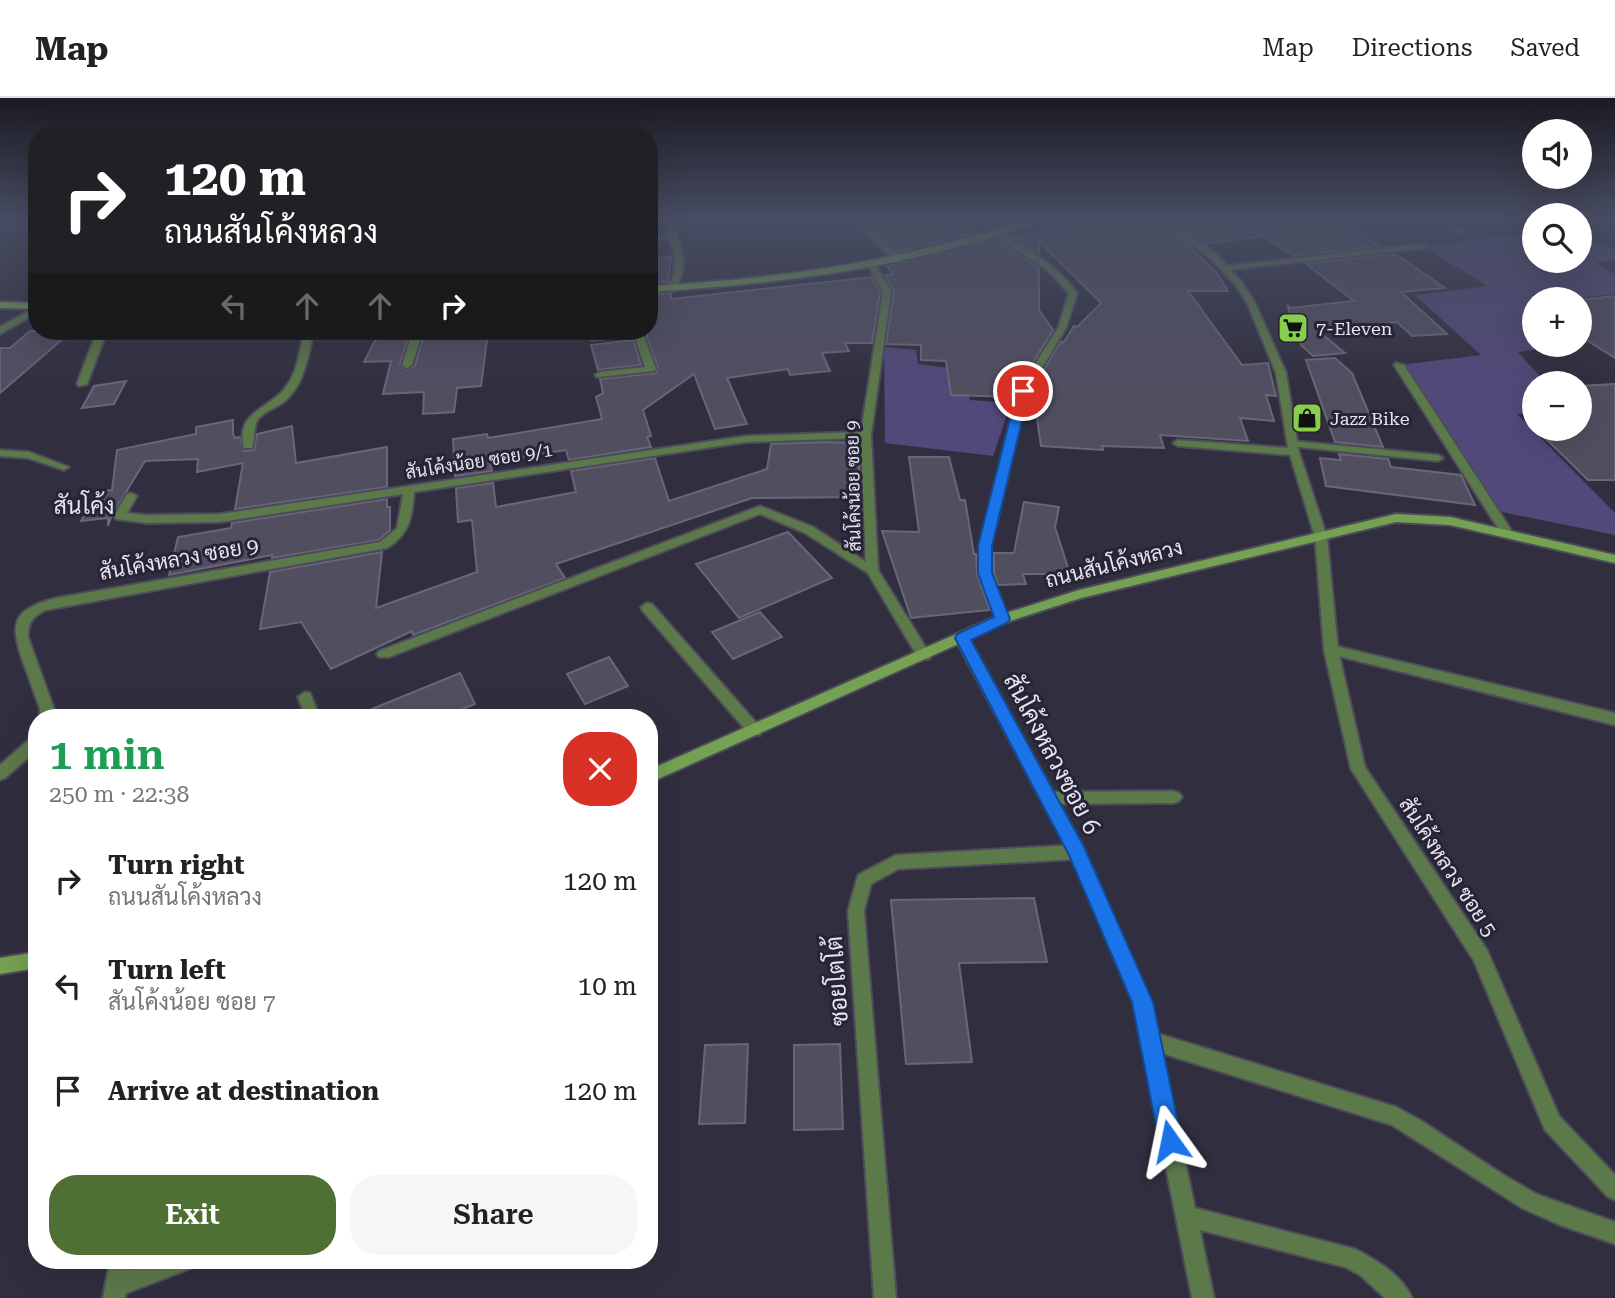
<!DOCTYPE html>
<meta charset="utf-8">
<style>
:root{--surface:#fff;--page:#f6f6f6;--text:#222;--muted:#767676;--line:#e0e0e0;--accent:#4f7034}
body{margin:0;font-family:"Roboto Serif",Sarabun,serif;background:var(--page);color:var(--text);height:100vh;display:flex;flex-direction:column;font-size:26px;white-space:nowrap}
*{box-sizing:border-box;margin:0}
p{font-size:23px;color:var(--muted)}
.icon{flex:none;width:38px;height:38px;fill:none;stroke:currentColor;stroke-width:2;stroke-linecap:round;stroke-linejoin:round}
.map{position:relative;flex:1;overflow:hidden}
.drawer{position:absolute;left:28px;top:611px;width:630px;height:560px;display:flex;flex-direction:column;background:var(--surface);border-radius:28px;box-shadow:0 7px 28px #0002}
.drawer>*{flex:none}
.guide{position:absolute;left:28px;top:28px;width:630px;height:214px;border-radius:28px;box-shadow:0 7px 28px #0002;background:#202124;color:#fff;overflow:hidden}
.buttons{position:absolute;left:1522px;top:21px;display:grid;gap:14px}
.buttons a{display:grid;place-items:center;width:70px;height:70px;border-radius:50%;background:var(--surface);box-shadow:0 7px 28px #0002;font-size:35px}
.pin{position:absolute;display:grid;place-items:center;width:60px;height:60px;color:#fff;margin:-30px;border:4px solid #fff;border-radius:50%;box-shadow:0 2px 7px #0007}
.me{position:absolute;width:77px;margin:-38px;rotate:348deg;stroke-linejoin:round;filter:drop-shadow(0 0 5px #0008)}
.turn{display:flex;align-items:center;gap:24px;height:147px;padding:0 21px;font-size:32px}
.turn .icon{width:91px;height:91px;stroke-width:2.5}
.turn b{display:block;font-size:49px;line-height:60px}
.lanes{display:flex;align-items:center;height:66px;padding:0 21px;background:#0003;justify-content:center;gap:35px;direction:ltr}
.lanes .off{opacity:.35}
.round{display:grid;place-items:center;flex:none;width:74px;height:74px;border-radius:28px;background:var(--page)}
.head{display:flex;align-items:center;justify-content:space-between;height:119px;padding:0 21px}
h1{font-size:42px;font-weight:600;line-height:52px;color:#1e9e55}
.primary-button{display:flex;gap:14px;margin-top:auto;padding:14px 21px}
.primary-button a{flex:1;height:80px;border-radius:28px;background:var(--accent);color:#fff;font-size:28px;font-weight:600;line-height:80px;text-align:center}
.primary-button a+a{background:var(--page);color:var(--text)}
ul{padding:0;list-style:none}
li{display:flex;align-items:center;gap:21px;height:105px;padding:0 21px}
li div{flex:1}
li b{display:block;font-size:26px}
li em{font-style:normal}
header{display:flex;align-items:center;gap:42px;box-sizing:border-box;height:98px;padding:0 35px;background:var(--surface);border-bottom:2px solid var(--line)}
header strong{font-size:33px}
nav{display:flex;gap:38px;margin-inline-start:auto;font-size:24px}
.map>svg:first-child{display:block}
.green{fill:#514979}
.building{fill:#514e60;stroke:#686679;stroke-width:2}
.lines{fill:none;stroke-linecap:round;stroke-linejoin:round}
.lane-casing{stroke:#4e4c5b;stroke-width:4}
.street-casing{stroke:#4e4c5b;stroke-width:4}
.secondary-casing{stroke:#4e4c5b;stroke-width:4}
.lane{fill:#5c7949;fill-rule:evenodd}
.street{fill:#5c7949;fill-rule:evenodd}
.secondary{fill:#74a152;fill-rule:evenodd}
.route{fill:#1a73e8;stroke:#114b97;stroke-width:2}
.labels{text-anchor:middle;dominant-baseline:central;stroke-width:6;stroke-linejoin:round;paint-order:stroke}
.far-poi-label{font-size:18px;fill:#e5e4ef;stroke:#272535;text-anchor:start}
.far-street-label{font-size:18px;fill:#e5e4ef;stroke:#272535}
.street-label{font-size:21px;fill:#e5e4ef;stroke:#272535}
.neighbourhood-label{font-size:23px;fill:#e4e1f7;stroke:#272535}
.near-street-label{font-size:24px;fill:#e5e4ef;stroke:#272535}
</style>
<header>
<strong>Map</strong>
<nav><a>Map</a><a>Directions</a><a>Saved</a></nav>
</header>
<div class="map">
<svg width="1615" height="1200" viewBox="0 0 1615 1200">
<rect width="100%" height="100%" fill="#312f3f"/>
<g class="green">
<path d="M1535,135v28h45v-20l6,3 15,-2 14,7v11l-19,3 19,11v20l-43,5h-37v46h33l-50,7 28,31h-11v30l-18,1 98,99v22l-123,-25 -93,-145 82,-10 -66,-60 73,-9 -66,-40z"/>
<path d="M884,249l32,3 2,14 39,5 13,31 41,3 -18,53 -108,-13z"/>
</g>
<g class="building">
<path d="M865,121h93l16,14 -75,19z"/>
<path d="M1057,121h98l34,27 28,27 11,18h-40l54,74 26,-2 8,33 -10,-1 8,26 -34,-3 8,23 -88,-6 4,13 -62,-2 1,4 -62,-4 -7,-49h-5l1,-5 31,-51 2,2 11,-17 3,1 24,-24 -62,-62v13l-25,-16 53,-13z"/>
<path d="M1172,121h169l38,27 -84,10 -33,-20 -56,8z"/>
<path d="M984,144h13l42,25v43l14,20 -37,60 -2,7 -63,-2 -5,-34 -25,-1v-15l-35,-1 8,-52 -9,-17 8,-1 -6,-8z"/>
<path d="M1391,156l7,2 47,32 -44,4 46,42 -35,2 -15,-14 -80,8 28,23 -32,3 -12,-11 -14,-40 3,3 64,-7 -48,-37z"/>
<path d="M671,159l-3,25 -19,1v-25z"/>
<path d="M872,179l8,15 -8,51h-27l4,8 -27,2 8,18 -40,4 -2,-6 -61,9 20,46 -32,5 -21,-55 -51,36 8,26 -4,1 4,10 -82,13 -3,-10 -76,12 2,9 -37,5 -2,-37 34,-5 1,4 114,-19 -6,-22 7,-4 -3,-14 56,-6 2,-5 -11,-30 2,-43 22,-2v6z"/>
<path d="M1615,198v62l-35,-22v-36z"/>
<path d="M30,233h42l-72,62v-45h10z"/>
<path d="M380,233h30l-10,33 6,6 9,-4 9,-31 64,-3 -7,54 -24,2 -3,24 -31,2 1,-22 -41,2 8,-33 -27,1z"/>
<path d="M633,242l8,25 -43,5 -7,-25z"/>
<path d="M1335,260l17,15 31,74 -48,-5 -29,-82z"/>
<path d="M126,283l-12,23 -32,4 12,-22z"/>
<path d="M1615,286v96h-27l-52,-51h44v-43z"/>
<path d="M233,322v14l2,4 5,-1 4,14 10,-1 3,-16 35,-8 4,37 91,-16v40l-152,22 8,-46 -46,9 1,-13 -53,2 -33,54 -4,11v-8l-27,3 18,-30 13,-1 5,-40 79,-16v-7z"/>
<path d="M825,344l34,1v54l-107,1 -196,66 9,14 -152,57 -1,-4 -81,38 -30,-47 -41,7 10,-57 112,-20 -6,56 101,-36 -5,-52 -14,2 -2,-34 37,-5 3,24 80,-15 -5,-21 84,-13 14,43 98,-32 4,-25z"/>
<path d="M1339,356l49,5 3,8 70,8 14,30 -149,-19 -6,-28 21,2z"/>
<path d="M909,359h40l11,43h5l9,54h2l1,20 13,36 -79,8 -29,-87 37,1z"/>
<path d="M387,401v8h3v23l-11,10 -107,18v-3l-103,20 9,-38 53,-9 1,-5z"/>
<path d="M1024,404l35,5 -4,20 15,47h-47l3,10 -28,1 -4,-12v-20h20z"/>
<path d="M788,434l44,46 -93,40 -43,-54z"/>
<path d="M760,514l22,25 -49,22 -21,-27z"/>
<path d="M609,559l19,29 -43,18 -18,-30z"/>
<path d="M460,575l15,31 -34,14h-91z"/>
<path d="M1034,800l13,64 -88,1 13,99 -66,2 -15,-164z"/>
<path d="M748,946l-3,79 -46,1 6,-79z"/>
<path d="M840,946l3,85 -49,1v-85z"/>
</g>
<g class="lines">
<g class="lane-casing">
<g id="lane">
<path d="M1437,121h9l18,13 -7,2z"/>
<path d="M649,137h24l4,2 -4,2h-24z"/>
<path d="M1422,146h3v4l-198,22 -4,-2 4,-2z"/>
<path d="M619,233h23l14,38 -2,2 -57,6 -2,-2 5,-3 45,-5 -11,-33 -42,6 -5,-3 5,-3z"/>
<path d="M1293,343l145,14 5,3 -5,3 -149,-15 -1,-2z"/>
<path d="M0,352l29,2 40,15 -5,3 -36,-12 -28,-2z"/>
<path d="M760,408l53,21 65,43 -6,4 -4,-1 -63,-40 -45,-19 -371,143h-10l-2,-3 2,-3z"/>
<path d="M647,505l5,1 108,123 2,4 -2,4h-10l-108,-125 -1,-3z"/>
<path d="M1331,547l284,68v12l-289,-72 -2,-3z"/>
<path d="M1174,693l5,2 3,4 -3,4 -5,2 -126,1 -5,-2 -3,-4 3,-4 5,-2z"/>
<path d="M1077,747l6,2 2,5 -2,5 -6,2 -179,10 -27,15 -7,27 32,387h-22l-26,-387 10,-36 38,-20z"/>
<path d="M1149,933l247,76 24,13 82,54 34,20 79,28v22l-55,-19 -38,-17 -130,-83 -250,-78 -2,-7 2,-7z"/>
<path d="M156,1162h39l-3,8 -8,3 -68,26 -8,-3 -3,-8 3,-8z"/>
</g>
</g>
<g class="street-casing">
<g id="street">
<path d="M29,121h8v6z"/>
<path d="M660,121h8c14,22 22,47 7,71l-3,1 -4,-3c13,-23 5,-47 -8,-69z"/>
<path d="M853,121h8l41,39v4h-6z"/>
<path d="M1158,121h9l49,35 26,28 14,23 30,68 13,79 28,85 11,113 27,117 122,183 72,166 56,59v25l-7,-3 -63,-67 -71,-169 -123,-192 -27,-119 -9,-113 -25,-82 -112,-9 -5,-3 5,-3 110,8 -12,-75 -28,-68 -12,-20 -26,-27z"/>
<path d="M993,134h6c30,17 57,33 78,61l-11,35 -38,63 -37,155v27l17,46 -6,5 -6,-5 -17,-46v-27l39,-155 40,-63 11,-35 -24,-25 -52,-32z"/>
<path d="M872,165l4,2 15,27 -20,143 7,135 53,86 -2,3h-10l-53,-89 -5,-132 -115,4 -332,50c-2,25 -4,42 -27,56l-341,62c-13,6 -18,12 -18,27l26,72v9h-14v-9c-6,-16 -11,-32 -17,-47 -14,-41 -10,-52 33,-64l324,-56 17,-14 6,-34 -183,28 -73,1 -31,-4 -2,-3 13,-22 4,-1 6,3 -10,17 20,2 73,-1 526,-78 115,-4 22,-140 -15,-27z"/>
<path d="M37,208v7l-37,21v-7z"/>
<path d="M97,233h10l-20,53 -8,2 -2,-2z"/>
<path d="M304,233h10c-6,25 -9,53 -30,71 -8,6 -22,10 -27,19 -4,9 -2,19 -5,27h-8c-10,-38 29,-39 44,-64 10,-15 12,-35 16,-53z"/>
<path d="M413,233h10l-11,34 -5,3 -5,-3z"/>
<path d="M1396,265l8,2 109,168 -2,3h-8l-109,-171z"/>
<path d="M962,535l7,5 114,209 68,155 44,206 160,41c20,10 48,27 57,49h-27l-25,-23 -15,-8 -145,-37 14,68h-22l-59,-296 -63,-148 -115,-216z"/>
<path d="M305,594l5,1 10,25h-14l-8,-21z"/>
<path d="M37,637v15l-32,28 -5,2v-15l32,-28z"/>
<path d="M110,1162h22l-7,38h-22z"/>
</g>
</g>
<g class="secondary-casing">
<g id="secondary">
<path d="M1028,121h12c-22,13 -51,19 -76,26 -102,29 -208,40 -315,47v-6c130,-7 256,-25 379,-67z"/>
<path d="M0,204l37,1v6l-37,-1z"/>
<path d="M1396,416l54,3 165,38v8l-165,-38 -54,-3 -315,76 -74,24 -358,161v-13l348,-154 82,-26z"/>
<path d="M37,854v16l-37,6v-16z"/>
</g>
</g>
<use href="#lane" class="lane"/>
<use href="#street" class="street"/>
<use href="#secondary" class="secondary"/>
</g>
<linearGradient id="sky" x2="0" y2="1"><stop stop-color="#1b1a23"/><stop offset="0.42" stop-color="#484d63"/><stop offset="1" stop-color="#484d63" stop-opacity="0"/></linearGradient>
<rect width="1615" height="289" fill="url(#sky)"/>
<path class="route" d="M1023,289l6,4 -37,155v27l18,46 -3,4 -36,17 113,207 69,155 29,139 -4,8 -8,3 -8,-3 -3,-8 -27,-139 -63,-147 -114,-217 2,-4 37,-17 -16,-44v-27l39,-155z"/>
<defs>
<g id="supermarket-square" transform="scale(1.575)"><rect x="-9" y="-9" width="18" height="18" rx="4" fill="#87cf4a" stroke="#272535"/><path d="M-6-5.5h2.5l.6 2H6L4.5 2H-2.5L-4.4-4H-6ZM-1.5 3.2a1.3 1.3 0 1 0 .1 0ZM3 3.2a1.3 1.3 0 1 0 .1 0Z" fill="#111"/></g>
<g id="shop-square" transform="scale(1.575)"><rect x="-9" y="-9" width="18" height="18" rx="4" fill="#87cf4a" stroke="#272535"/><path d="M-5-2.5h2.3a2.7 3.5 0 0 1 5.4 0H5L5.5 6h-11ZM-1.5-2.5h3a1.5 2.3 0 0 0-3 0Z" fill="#111"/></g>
</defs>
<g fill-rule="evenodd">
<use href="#supermarket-square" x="1293" y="230"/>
<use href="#shop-square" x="1307" y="320"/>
</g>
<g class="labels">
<g class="far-poi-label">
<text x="1316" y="230">7-Eleven</text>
<text x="1330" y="320">Jazz Bike</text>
</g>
<g class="far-street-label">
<text transform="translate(479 363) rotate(-9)">สันโค้งน้อย ซอย 9/1</text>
<text transform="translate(853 388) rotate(-91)">สันโค้งน้อย ซอย 9</text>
</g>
<g class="street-label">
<text transform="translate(179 461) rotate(-10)">สันโค้งหลวง ซอย 9</text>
<text transform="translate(1114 466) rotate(-14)">ถนนสันโค้งหลวง</text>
<text transform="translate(1448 769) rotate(57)">สันโค้งหลวง ซอย 5</text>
</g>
<g class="neighbourhood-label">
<text x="84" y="408">สันโค้ง</text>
</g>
<g class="near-street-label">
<text transform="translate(1052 656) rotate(62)">สันโค้งหลวงซอย 6</text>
<text transform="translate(837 883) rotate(-94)">ซอยโตโต้</text>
</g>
</g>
</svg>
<div class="buttons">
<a><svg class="icon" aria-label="sound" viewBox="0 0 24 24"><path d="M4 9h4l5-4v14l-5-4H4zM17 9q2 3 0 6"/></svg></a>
<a><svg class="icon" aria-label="search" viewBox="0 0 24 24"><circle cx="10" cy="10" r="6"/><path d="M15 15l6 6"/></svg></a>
<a>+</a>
<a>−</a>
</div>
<div class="pin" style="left:1023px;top:293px;background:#d93025"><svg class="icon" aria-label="arrive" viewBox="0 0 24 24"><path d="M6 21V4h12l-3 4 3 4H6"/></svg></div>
<svg class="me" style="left:1170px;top:1043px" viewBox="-20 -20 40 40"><path d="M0-17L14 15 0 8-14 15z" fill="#1a73e8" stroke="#fff" stroke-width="4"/></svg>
<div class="guide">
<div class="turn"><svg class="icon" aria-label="right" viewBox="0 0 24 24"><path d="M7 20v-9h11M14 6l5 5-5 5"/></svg><div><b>120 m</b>ถนนสันโค้งหลวง</div></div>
<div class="lanes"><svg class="icon off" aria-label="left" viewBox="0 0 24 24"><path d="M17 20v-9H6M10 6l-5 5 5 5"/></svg><svg class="icon off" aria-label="ahead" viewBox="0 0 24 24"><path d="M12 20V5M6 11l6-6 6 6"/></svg><svg class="icon off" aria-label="ahead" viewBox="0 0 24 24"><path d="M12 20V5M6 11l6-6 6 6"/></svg><svg class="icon" aria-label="right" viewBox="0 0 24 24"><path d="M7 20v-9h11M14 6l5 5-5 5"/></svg></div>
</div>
<section class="drawer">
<div class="head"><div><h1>1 min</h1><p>250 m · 22:38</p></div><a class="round" style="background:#d93025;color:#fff"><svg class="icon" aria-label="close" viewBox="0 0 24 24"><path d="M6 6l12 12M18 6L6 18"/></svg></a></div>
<ul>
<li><svg class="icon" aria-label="right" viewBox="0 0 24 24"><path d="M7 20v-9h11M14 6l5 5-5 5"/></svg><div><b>Turn right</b><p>ถนนสันโค้งหลวง</p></div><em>120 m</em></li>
<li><svg class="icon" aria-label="left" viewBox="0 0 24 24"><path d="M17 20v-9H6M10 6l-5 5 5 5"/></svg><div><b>Turn left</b><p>สันโค้งน้อย ซอย 7</p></div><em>10 m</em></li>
<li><svg class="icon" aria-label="arrive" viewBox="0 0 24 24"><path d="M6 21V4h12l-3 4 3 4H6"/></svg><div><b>Arrive at destination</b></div><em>120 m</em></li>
</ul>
<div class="primary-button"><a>Exit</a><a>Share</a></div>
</section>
</div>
